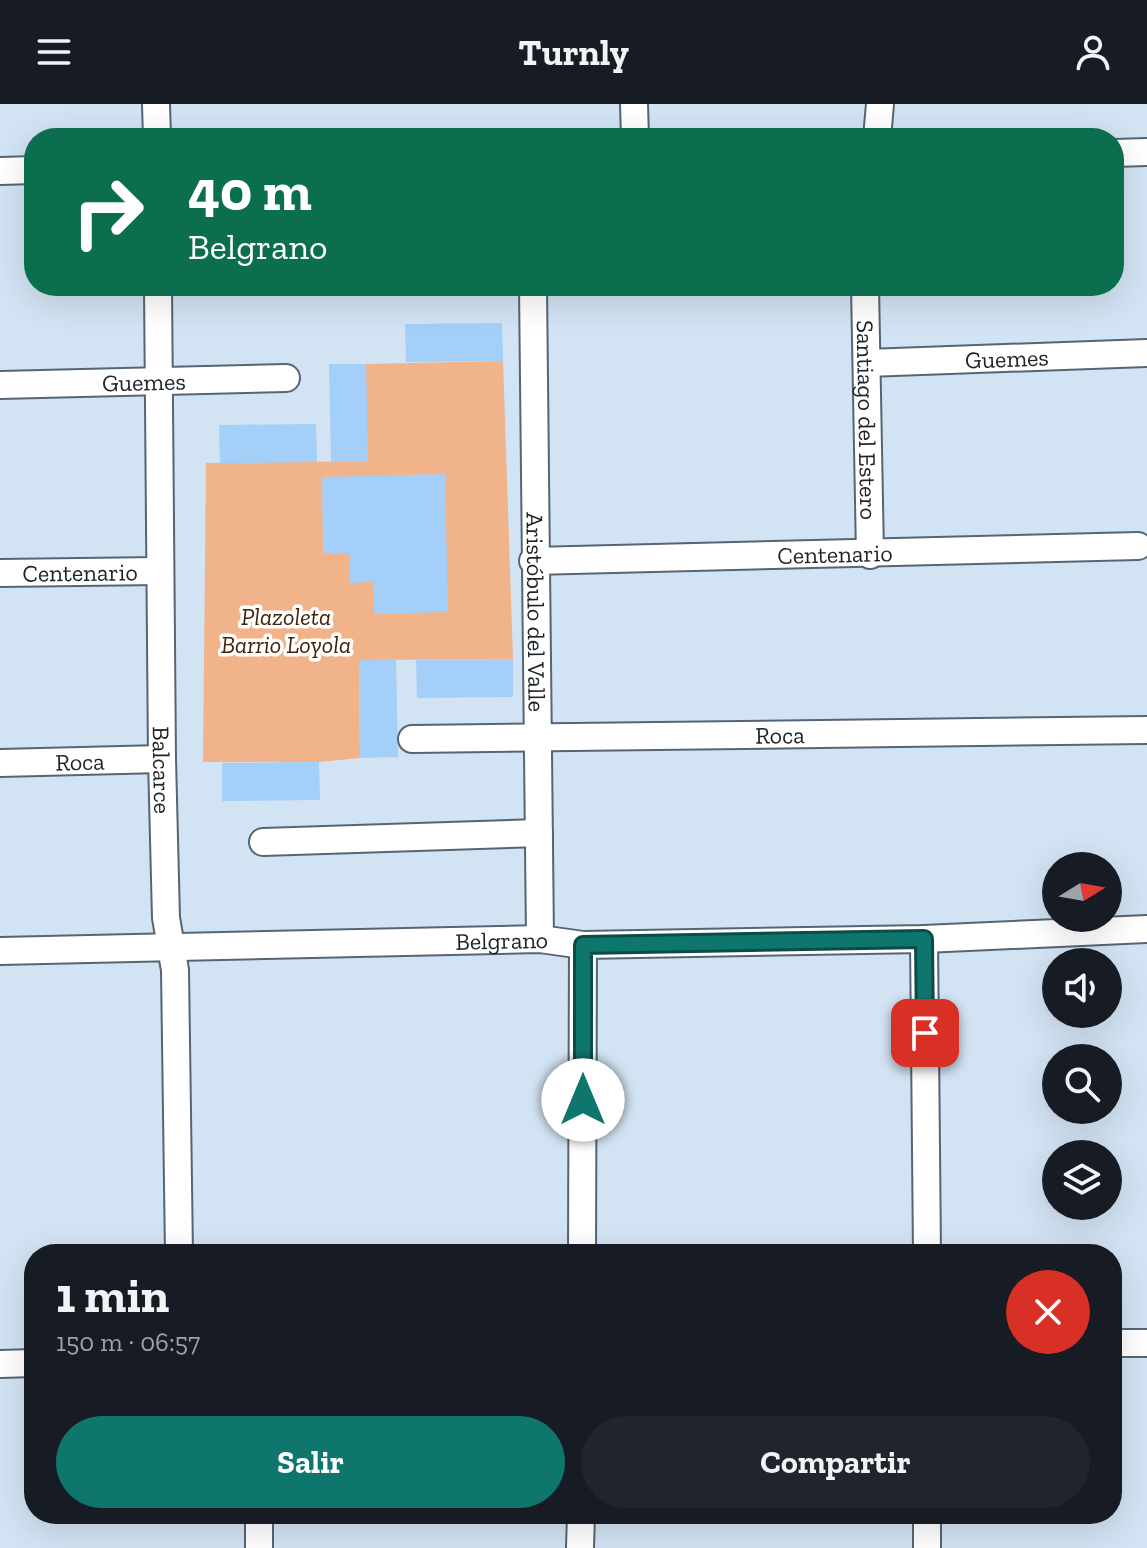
<!DOCTYPE html>
<html lang="es">
<meta charset="utf-8">
<style>
:root{--surface:#171b24;--page:#20242c;--text:#f1f3f6;--muted:#9ea1a6;--accent:#0f766e}
body{margin:0;font-family:"Zilla Slab",serif;background:var(--page);color:var(--text);height:100vh;display:flex;flex-direction:column;font-size:30px;white-space:nowrap}
*{box-sizing:border-box;margin:0}
p{font-size:26px;color:var(--muted)}
.icon{flex:none;width:44px;height:44px;fill:none;stroke:currentColor;stroke-width:2;stroke-linecap:round;stroke-linejoin:round}
.map{position:relative;flex:1;overflow:hidden}
.sheet{position:absolute;left:24px;top:1140px;width:1098px;height:280px;display:flex;flex-direction:column;background:var(--surface);border-radius:32px;box-shadow:0 8px 32px #0002}
.sheet>*{flex:none}
.top-card{position:absolute;left:24px;top:24px;width:1100px;height:168px;border-radius:32px;box-shadow:0 8px 32px #0002;background:#0b6e4f;color:#fff;overflow:hidden}
.needle{width:52px;rotate:79deg}
.controls{position:absolute;left:1042px;top:748px;display:grid;gap:16px}
.controls a{display:grid;place-items:center;width:80px;height:80px;border-radius:50%;background:var(--surface);box-shadow:0 8px 32px #0002;font-size:40px}
.pin{position:absolute;display:grid;place-items:center;width:68px;height:68px;color:#fff;margin:-34px;border-radius:16px;box-shadow:0 4px 12px #0006}
.me{position:absolute;width:88px;margin:-44px;rotate:0deg;stroke-linejoin:round;filter:drop-shadow(0 0 6px #0008)}
.turn{display:flex;align-items:center;gap:28px;height:168px;padding:0 32px;font-size:36px}
.turn .icon{width:104px;height:104px;stroke-width:2.5}
.turn b{display:block;font-size:56px;line-height:68px}
.round{display:grid;place-items:center;flex:none;width:84px;height:84px;border-radius:42px;background:var(--page)}
.summary{display:flex;align-items:center;justify-content:space-between;height:136px;padding:0 32px}
h1{font-size:48px;font-weight:700;line-height:60px}
.cta{display:flex;gap:16px;margin-top:auto;padding:16px 32px}
.cta a{flex:1;height:92px;border-radius:48px;background:var(--accent);color:#fff;font-size:32px;font-weight:700;line-height:92px;text-align:center}
.cta a+a{background:var(--page);color:var(--text)}
header{display:flex;justify-content:space-between;align-items:center;height:104px;padding:0 32px;background:var(--surface);font-size:36px;font-weight:700}
.map>svg:first-child{display:block}
.green{fill:#f1b38a}
.building{fill:#a3cff8}
.lines{fill:none;stroke-linecap:round;stroke-linejoin:round}
.minor-casing{stroke:#566573;stroke-width:30}
.minor{stroke:#fff;stroke-width:26}
.route-casing{stroke:#0a4d48;stroke-width:20}
.route{stroke:#0f766e;stroke-width:14}
.labels{text-anchor:middle;dominant-baseline:central;stroke-width:7;stroke-linejoin:round;paint-order:stroke}
.street-label{font-size:24px;fill:#1d2429;stroke:#fff}
.park-label{font-size:24px;font-style:italic;fill:#422209;stroke:#fff}
</style>
<header><svg class="icon" aria-label="menu" viewBox="0 0 24 24"><path d="M4 6h16M4 12h16M4 18h16"/></svg>Turnly<svg class="icon" aria-label="person" viewBox="0 0 24 24"><circle cx="12" cy="8" r="4"/><path d="M4 21q1-7 8-7t8 7"/></svg></header>
<div class="map">
<svg width="1147" height="1444" viewBox="0 0 1147 1444">
<rect width="100%" height="100%" fill="#d2e3f3"/>
<path class="green" d="M503,257l10,298 -154,1 1,98 -41,4h-116l3,-299 161,-2 -1,-97z"/>
<g class="building">
<path d="M502,219l1,38 -97,1 -1,-38z"/>
<path d="M329,260h37l2,97 -37,1z"/>
<path d="M316,320l1,38 -97,1 -1,-38z"/>
<path d="M445,370l3,138 -74,2 -1,-32 -23,1 -1,-30 -26,1 -1,-77z"/>
<path d="M396,555l2,98 -38,1 -1,-98z"/>
<path d="M513,555v38l-96,1 -1,-38z"/>
<path d="M319,658l1,38 -98,1v-38z"/>
</g>
<g class="lines">
<g class="minor-casing">
<g id="minor">
<path d="M156,0l1,34"/>
<path d="M634,0l1,34"/>
<path d="M877,34l3,-34"/>
<path d="M1114,49l33,-1"/>
<path d="M0,67l34,-1"/>
<path id="s1" d="M158,182l4,473 4,159 9,52 4,284"/>
<path id="s2" d="M533,182l7,653"/>
<path id="s3" d="M865,182l5,269"/>
<path id="s4" d="M867,259l280,-10"/>
<path id="s5" d="M0,281l286,-7"/>
<path id="s6" d="M533,457l605,-15"/>
<path id="s7" d="M0,469l159,-2"/>
<path id="s8" d="M412,635l735,-9"/>
<path id="s9" d="M0,659l162,-4"/>
<path d="M263,738l276,-9"/>
<path d="M924,835l3,315"/>
<path id="s10" d="M0,847l540,-12 43,6 341,-6 223,-10"/>
<path d="M582,1150l1,-309"/>
<path d="M1112,1239h35"/>
<path d="M0,1260l34,-1"/>
<path d="M259,1410v34"/>
<path d="M927,1410v34"/>
<path d="M580,1444l1,-34"/>
</g>
</g>
<use href="#minor" class="minor"/>
</g>
<g class="lines">
<g class="route-casing">
<path id="route" d="M583,996v-155l341,-6 1,94"/>
</g>
<use href="#route" class="route"/>
</g>
<g class="labels">
<g class="street-label">
<text stroke="none"><textPath href="#s4" startOffset="140">Guemes</textPath></text>
<text stroke="none"><textPath href="#s5" startOffset="144">Guemes</textPath></text>
<text stroke="none"><textPath href="#s3" startOffset="134">Santiago del Estero</textPath></text>
<text stroke="none"><textPath href="#s6" startOffset="302">Centenario</textPath></text>
<text stroke="none"><textPath href="#s7" startOffset="80">Centenario</textPath></text>
<text stroke="none"><textPath href="#s2" startOffset="326">Aristóbulo del Valle</textPath></text>
<text stroke="none"><textPath href="#s8" startOffset="368">Roca</textPath></text>
<text stroke="none"><textPath href="#s9" startOffset="80">Roca</textPath></text>
<text stroke="none"><textPath href="#s1" startOffset="484">Balcarce</textPath></text>
<text stroke="none"><textPath href="#s10" startOffset="502">Belgrano</textPath></text>
</g>
<g class="park-label">
<text x="286" y="512">Plazoleta<tspan x="286" dy="28">Barrio Loyola</tspan></text>
</g>
</g>
</svg>
<div class="controls">
<a><svg class="needle" viewBox="-14 -14 28 28"><path d="M0-13l5 13h-10z" fill="#e53935"/><path d="M0 13l5-13h-10z" fill="#9ea1a6"/></svg></a>
<a><svg class="icon" aria-label="sound" viewBox="0 0 24 24"><path d="M4 9h4l5-4v14l-5-4H4zM17 9q2 3 0 6"/></svg></a>
<a><svg class="icon" aria-label="search" viewBox="0 0 24 24"><circle cx="10" cy="10" r="6"/><path d="M15 15l6 6"/></svg></a>
<a><svg class="icon" aria-label="layers" viewBox="0 0 24 24"><path d="M12 4l9 5-9 5-9-5zM3 14l9 5 9-5"/></svg></a>
</div>
<div class="pin" style="left:925px;top:929px;background:#d93025"><svg class="icon" aria-label="arrive" viewBox="0 0 24 24"><path d="M6 21V4h12l-3 4 3 4H6"/></svg></div>
<svg class="me" style="left:583px;top:996px" viewBox="-20 -20 40 40"><circle r="19" fill="#fff"/><path d="M0-13L10 11 0 6-10 11z" fill="#0f766e"/></svg>
<div class="top-card">
<div class="turn"><svg class="icon" aria-label="right" viewBox="0 0 24 24"><path d="M7 20v-9h11M14 6l5 5-5 5"/></svg><div><b>40 m</b>Belgrano</div></div>
</div>
<section class="sheet">
<div class="summary"><div><h1>1 min</h1><p>150 m · 06:57</p></div><a class="round" style="background:#d93025;color:#fff"><svg class="icon" aria-label="close" viewBox="0 0 24 24"><path d="M6 6l12 12M18 6L6 18"/></svg></a></div>
<div class="cta"><a>Salir</a><a>Compartir</a></div>
</section>
</div>
